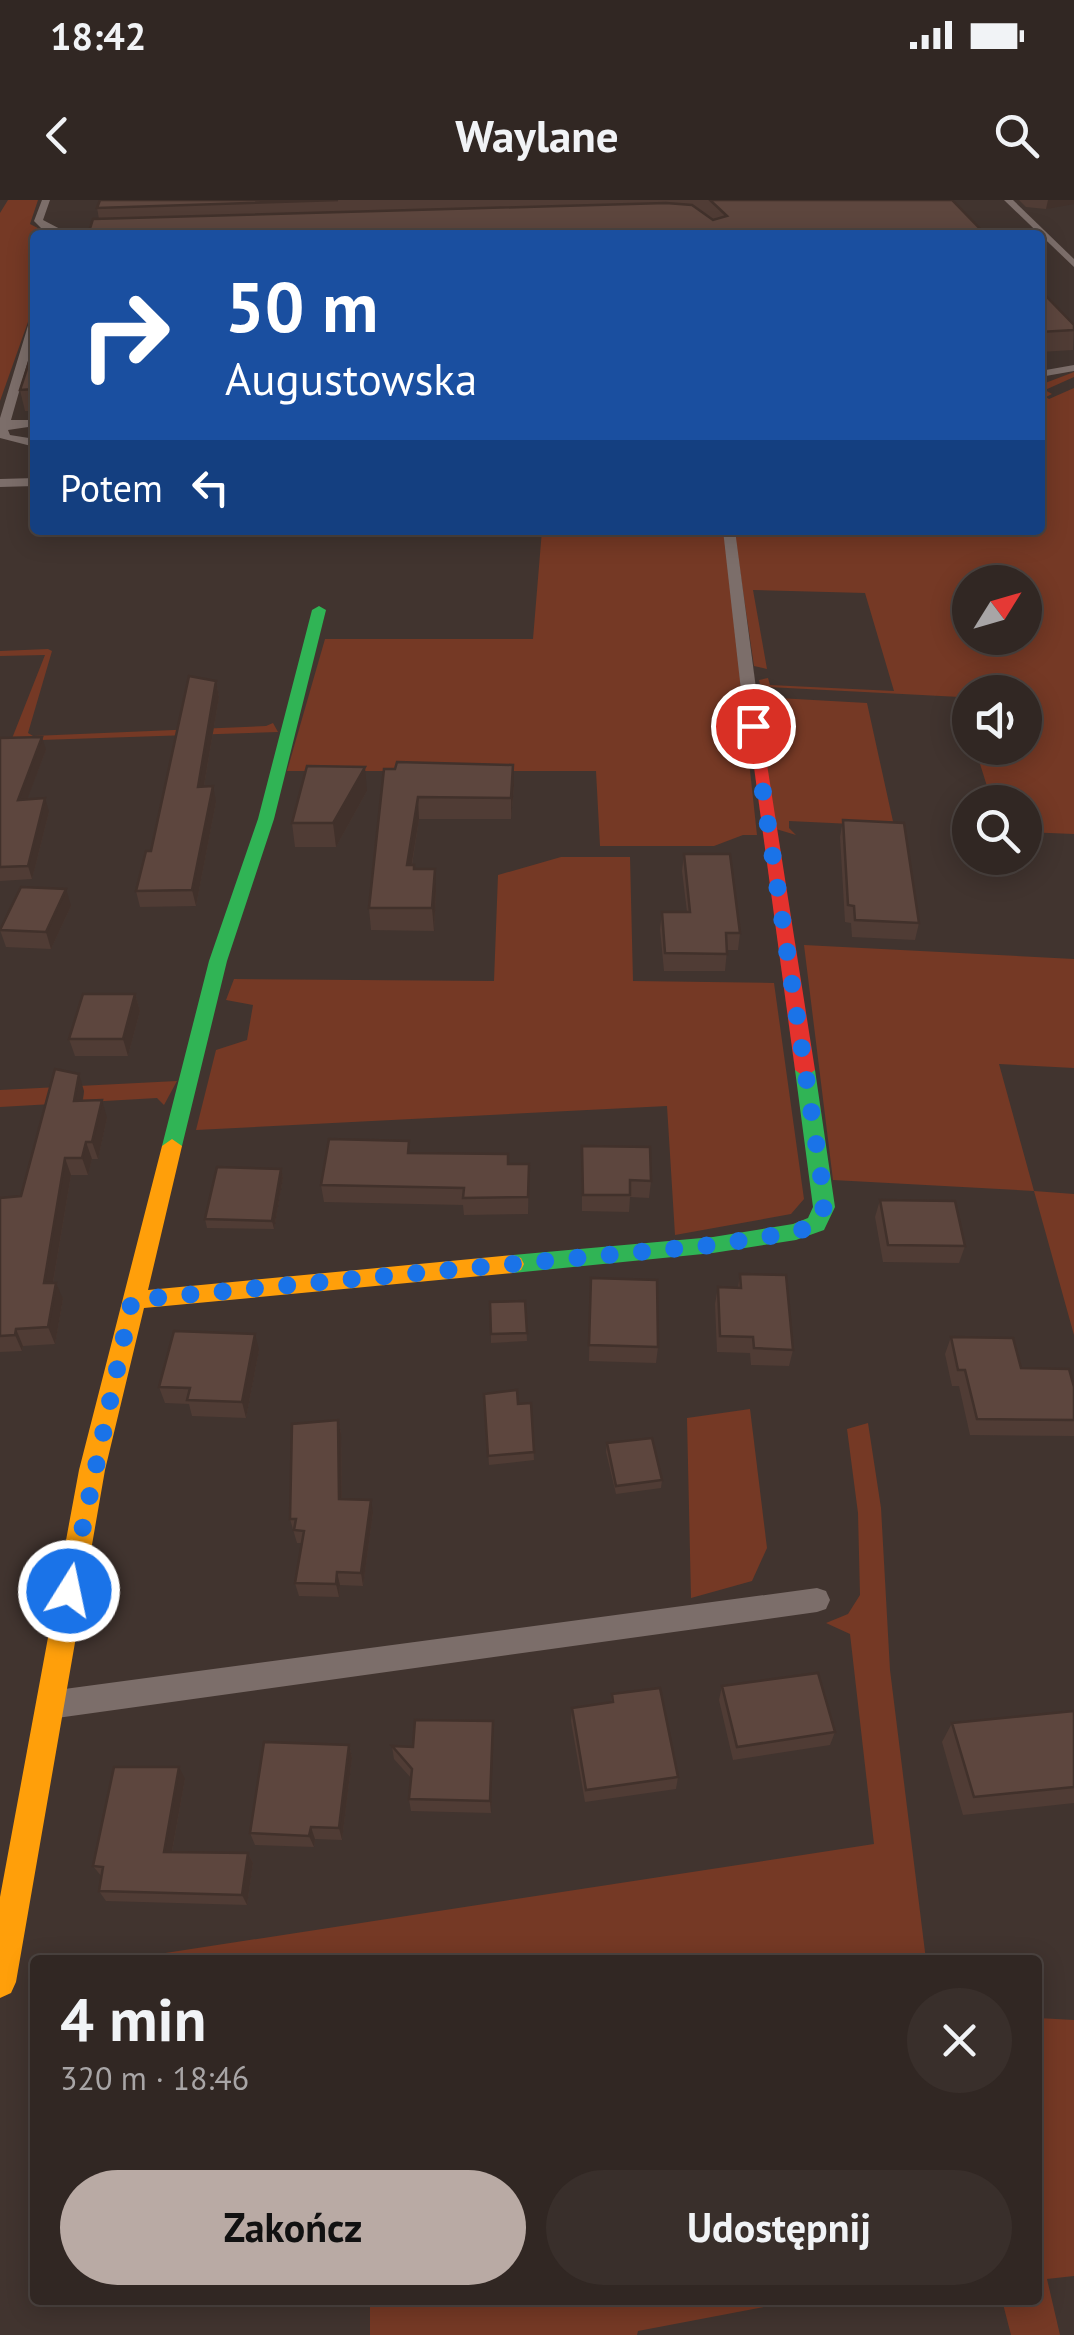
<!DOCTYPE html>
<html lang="pl">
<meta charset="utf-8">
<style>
:root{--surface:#312723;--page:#392f2b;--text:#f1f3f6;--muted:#a8a5a6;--line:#4c4441;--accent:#b9aaa4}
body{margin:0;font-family:"PT Sans",sans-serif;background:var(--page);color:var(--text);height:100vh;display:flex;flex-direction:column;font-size:38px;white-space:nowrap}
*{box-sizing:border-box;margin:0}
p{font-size:32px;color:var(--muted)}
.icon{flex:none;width:55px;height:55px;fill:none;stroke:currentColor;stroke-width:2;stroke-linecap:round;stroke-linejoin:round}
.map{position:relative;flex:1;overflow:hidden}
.sheet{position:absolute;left:30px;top:1755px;width:1012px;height:350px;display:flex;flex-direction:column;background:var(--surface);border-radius:10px;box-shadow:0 5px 25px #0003,0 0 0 2px var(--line)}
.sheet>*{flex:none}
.hud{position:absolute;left:30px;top:30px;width:1015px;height:305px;border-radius:10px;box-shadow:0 5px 25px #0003,0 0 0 2px var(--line);background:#1a4fa0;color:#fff;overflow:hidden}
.needle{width:65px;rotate:53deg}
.buttons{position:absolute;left:952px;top:365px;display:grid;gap:20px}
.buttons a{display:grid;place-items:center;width:90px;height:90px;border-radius:50%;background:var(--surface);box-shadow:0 5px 25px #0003,0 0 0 2px var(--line);font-size:50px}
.pin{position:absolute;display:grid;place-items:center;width:85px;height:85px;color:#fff;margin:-42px;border:5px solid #fff;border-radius:50%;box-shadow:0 2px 10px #0007}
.me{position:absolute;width:110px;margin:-55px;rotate:10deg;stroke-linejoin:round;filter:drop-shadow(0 0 8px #0008)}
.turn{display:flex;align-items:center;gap:35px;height:210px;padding:0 30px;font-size:45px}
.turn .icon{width:130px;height:130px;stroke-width:2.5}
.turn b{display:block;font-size:70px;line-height:85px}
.then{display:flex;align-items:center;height:95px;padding:0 30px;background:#0003;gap:20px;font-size:38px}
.round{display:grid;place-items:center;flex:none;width:105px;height:105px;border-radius:52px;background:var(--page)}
.summary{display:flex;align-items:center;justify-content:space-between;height:170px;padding:0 30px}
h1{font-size:60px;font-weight:700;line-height:75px}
.primary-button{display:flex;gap:20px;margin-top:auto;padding:20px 30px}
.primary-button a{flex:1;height:115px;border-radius:60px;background:var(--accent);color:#111;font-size:40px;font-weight:700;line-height:115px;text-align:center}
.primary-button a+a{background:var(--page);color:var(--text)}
.status{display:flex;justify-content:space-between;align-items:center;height:70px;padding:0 50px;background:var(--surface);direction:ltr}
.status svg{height:28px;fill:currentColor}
header{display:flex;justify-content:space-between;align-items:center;height:130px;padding:0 30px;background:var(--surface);font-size:45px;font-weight:700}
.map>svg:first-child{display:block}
.green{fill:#753925;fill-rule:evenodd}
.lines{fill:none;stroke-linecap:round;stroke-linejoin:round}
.lane{fill:#7c6e6a;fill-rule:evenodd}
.fast{fill:#30b455;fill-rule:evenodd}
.slow{fill:#ff9f0a;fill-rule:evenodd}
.jam{fill:#e5322d;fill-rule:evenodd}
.wall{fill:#503c35}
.shaded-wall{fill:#41312b}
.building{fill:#5d463e;stroke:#41312b;stroke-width:2.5}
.route{stroke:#1a73e8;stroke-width:18;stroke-dasharray:0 32.4}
</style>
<div class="status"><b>18:42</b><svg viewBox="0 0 49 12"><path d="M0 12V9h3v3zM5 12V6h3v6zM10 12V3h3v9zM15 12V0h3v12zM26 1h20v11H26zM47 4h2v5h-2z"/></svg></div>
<header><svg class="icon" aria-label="back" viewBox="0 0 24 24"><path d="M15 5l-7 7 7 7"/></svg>Waylane<svg class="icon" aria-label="search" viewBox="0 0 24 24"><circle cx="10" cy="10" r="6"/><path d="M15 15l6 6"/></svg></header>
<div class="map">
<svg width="1074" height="2135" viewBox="0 0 1074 2135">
<rect width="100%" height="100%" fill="#41342f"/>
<g class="green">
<path d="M8,0h30l-8,24 21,11h-16v67l-35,99v-188z"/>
<path d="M1074,172v5l-29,13 7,4 -6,3 3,2 25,-11v446l-49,-2v-30h-33l-17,-54h50v-56h-55v38l-10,-33 -192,-10 -8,-3 -1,-4 9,-2 2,7 124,6 -29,-98 -112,-3 14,79 -13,-3 -20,-136h306v-145zM970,382h55v56h-55z"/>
<path d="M542,330h182l33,305h-14l-29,11h-114l-4,-75h-309l38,-132h208z"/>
<path d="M48,449l4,2 -24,82 5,3 233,-10 7,-3 5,9 -267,9 34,-86 -45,1v-5z"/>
<path d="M778,498l89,5 27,123 -105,-5v7l7,7 -20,-6 -18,-123z"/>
<path d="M561,657h69l3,124 141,2 30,216 -13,15 -116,21 -8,-129 -471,24 20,-80 31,-10 6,-35 -27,-5 8,-21 260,2 4,-106z"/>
<path d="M804,745l270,14v109l-75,-4 35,127 40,3v141l-40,-144 -201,-11z"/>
<path d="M177,881l-13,24 -7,-7 -157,9v-17z"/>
<path d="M750,1209l17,139 -15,33 -61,17 -4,-180z"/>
<path d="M868,1223l13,85 9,162 36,290h-806l754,-116 -24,-210 -24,-11 22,-9 12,-19 -2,-82 -11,-84z"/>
<path d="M1038,1818l36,2v256l-27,3 13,56h-49l-9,-35h36z"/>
<path d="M370,2100h430l-162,31 -1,4h-267z"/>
</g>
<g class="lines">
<g class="lane">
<path d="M42,0h8l-7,20 21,11 58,1 -9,3h-54l-17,-6 -8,-8z"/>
<path d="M1004,0h9l61,59v8z"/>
<path d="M35,116v20l-24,84h24v6l-27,4 2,5 25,4v8l-35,-9v-20l30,-99z"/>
<path d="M1074,165v6l-34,6v-6z"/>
<path d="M35,278v8l-35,1v-8z"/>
<path d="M723,330h12l26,196 -8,5 -8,-5z"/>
<path d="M817,1388l9,3 4,9 -4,9 -9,3 -760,106 -10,-4 -4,-10 4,-10 10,-4z"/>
</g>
<g class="fast">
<path d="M319,406l7,4 -52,209 -47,142 -45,185 -10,7 -10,-7 47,-185 49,-142 54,-209z"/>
<path d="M805,863l10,7 20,137 -11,23 -28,10 -83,13 -200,20 -8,-3 -3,-6 3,-6 8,-3 200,-18 80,-13 15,-6 5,-11 -18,-137z"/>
</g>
<path class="slow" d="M172,939l10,7 -34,144 365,-35 8,3 3,6 -3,6 -8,3 -369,35 -39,162 -89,512 -5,11 -11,5v-101l79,-427 83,-324z"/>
<path class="jam" d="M748,523l13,3 54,344 -10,7 -10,-7z"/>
</g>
<g class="wall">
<path d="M100,0h852l34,35 -887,-16 -2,-11z"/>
<path d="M1019,0h55l-28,9 -20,-2z"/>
<path d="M1040,90l34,35 -1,25 -33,2z"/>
<path d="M35,144v67h-10l-5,-21z"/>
<path d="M216,481l3,16 -15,89 12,16 -20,104 -56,1 -4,-16z"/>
<path d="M0,538l46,12 -19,49 22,13 -17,67 -32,2z"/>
<path d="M395,569l119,17 -3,33h-92l-7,46 24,26 -2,40 -63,-1 -2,-22z"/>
<path d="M367,591l-31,56h-41l-3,-24z"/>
<path d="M843,620l76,103 -4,17 -63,-3 -1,-14 -6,-1 -5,-85z"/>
<path d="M684,654l56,79 -2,17h-11l-2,21h-61l-4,-42 2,-17h25l-5,-41z"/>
<path d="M71,706l-20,43 -45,-2 -6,-17z"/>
<path d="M135,794l5,17 -12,45h-53l-6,-17z"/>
<path d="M84,891l-1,10 24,17 -9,41h-6l-4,16h-17l-18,108 10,16 -8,45 -32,2 -1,5 -22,1v-154l21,-2z"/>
<path d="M582,946l69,35 -2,17 -19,-1 -1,15 -47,-1z"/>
<path d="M411,953l97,11h21l-1,50 -64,1 -1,-10 -139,-3 -3,-17z"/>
<path d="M281,969l2,9 -9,51 -67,-1 -2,-9z"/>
<path d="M880,1000l85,46 -6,17 -76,-1 -8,-45z"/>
<path d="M740,1074l53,76 -4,16 -38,-1 -1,-12 -33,-1 -2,-48 3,-17 20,1z"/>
<path d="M591,1078l67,69 -2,16 -67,-2z"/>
<path d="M525,1101l2,40 -36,2 -1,-41z"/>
<path d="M951,1137l70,31 53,19v49l-104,-1 -11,-49h-7l-7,-32z"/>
<path d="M259,1150l-13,68 -54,-2 -3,-12 -24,-1 -6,-16z"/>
<path d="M484,1194l34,10 13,-1 3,57 -45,5z"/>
<path d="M338,1220l3,14 1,65 31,14 -10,73 -23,-1 -1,12 -40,-1 -4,-13 7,-40h-5l-7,-24z"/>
<path d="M607,1243l55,37 -1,8 -45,6 -10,-42z"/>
<path d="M722,1486l113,46 -5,13 -97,15 -14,-60z"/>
<path d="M612,1494l66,83 -2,12 -91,13 -14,-81 1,-13 39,-6z"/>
<path d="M1074,1511v92l-111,12 -21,-73 10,-19z"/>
<path d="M493,1521l-2,92 -80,-2 -2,-12 2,-21 -17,-19 -2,-13 21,1z"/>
<path d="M349,1545l3,13 -10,82 -27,-1 -1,8 -59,-2 -5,-12z"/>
<path d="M185,1579l-13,73 76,1 5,10 -6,42 -141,-4 -7,-10 3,-14 -9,-11z"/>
</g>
<g class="shaded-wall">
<path d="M1048,0h26v4l-28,5z"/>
<path d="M216,481l3,16 -18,106 -3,-16z"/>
<path d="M42,537l4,13 -24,63 -4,-13z"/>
<path d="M513,565l1,21 -3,33v-21z"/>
<path d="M365,567l2,24 -31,56 -3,-24z"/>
<path d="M213,586l3,16 -20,104 -4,-16z"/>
<path d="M418,597l1,22 -11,68 -1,-22z"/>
<path d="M45,598l4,14 -17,67 -4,-13z"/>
<path d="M435,669l1,22 -2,40 -2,-23z"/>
<path d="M66,689l5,17 -20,43 -5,-17z"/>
<path d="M135,794l5,17 -12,45 -5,-17z"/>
<path d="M79,874l5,17 -4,27 -6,-17z"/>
<path d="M102,900l5,18 -9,41 -6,-17z"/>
<path d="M86,942l6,17 -4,16 -6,-17z"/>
<path d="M65,958l6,17 -21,125 -6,-17z"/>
<path d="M281,969l2,9 -9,51 -2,-8z"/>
<path d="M56,1083l7,16 -8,45 -7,-17z"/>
<path d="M16,1129l7,17 -1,5 -7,-16z"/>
<path d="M255,1134l4,16 -13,68 -4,-16z"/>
<path d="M338,1220l3,14 1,78 -3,-13z"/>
<path d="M371,1300l2,13 -10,73 -2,-13z"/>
<path d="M337,1372l3,13 -1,12 -3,-13z"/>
<path d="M493,1521v13l-2,79 -1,-12z"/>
<path d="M349,1545l3,13 -10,82 -3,-12z"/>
<path d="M179,1567l6,12 -15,83 -6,-10z"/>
<path d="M311,1627l4,12 -1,8 -5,-11z"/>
<path d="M248,1653l5,10 -6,42 -5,-10z"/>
</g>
<g class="building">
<path d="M100,0h238l-241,8z"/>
<path d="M710,0h242l34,35h-898l5,-16 573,-16 26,2 21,15 14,-4z"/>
<path d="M1040,90l34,35v5l-34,2z"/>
<path d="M35,144v45l-15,1z"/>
<path d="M189,476l27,5 -18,106 15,-1 -21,104 -56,1 10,-40h5z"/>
<path d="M42,537l-24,63 27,-2 -17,68 -28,1v-129z"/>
<path d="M397,562l116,3 -2,33 -93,-1 -11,68h7v4h21l-3,39h-63l15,-139h11z"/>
<path d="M307,566l58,1 -32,56h-41z"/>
<path d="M843,620l61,3 15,100 -64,-3 -1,-14 -6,-1z"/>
<path d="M684,654h46l10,79h-14l1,21 -62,-1 -3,-41h28z"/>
<path d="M21,687l45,2 -20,43 -46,-2z"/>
<path d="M83,794h52l-12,45h-54z"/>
<path d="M55,869l24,5 -5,27 28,-1 -10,42h-6l-4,16h-17l-21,125h12l-8,44 -32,2 -1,6 -15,1v-138l21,-2z"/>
<path d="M329,939l80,2 -1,12 100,1v10h21l-1,33 -65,1 1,-10 -143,-3z"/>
<path d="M582,946l68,1 1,34 -21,-1v15h-47z"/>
<path d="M217,967l64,2 -9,52 -67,-2z"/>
<path d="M880,1000l75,1 10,45 -77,-1z"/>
<path d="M740,1074l46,1 7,75 -39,-2 -1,-11 -33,-1 -2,-49 23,1z"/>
<path d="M591,1078l66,2 1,67 -69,-2z"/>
<path d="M525,1101l2,32 -36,1 -1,-32z"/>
<path d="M174,1131l81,3 -13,68 -55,-2 3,-12 -31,-1z"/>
<path d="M951,1137l62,1 8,30 48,1 5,18v33l-97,-1 -12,-49h-7z"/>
<path d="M517,1190l1,14 13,-1 3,49 -46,4 -4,-62z"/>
<path d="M338,1220l1,79 32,1 -10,73 -24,-1 -1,12 -41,-1 9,-52 -10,-1 2,-11h-6l2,-95z"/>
<path d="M652,1238l10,42 -46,6 -9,-43z"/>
<path d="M818,1473l17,59 -98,15 -15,-61z"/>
<path d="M660,1488l18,89 -92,13 -14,-82 41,-6 -1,-8z"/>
<path d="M1074,1511v76l-100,10 -22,-74z"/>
<path d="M415,1520l78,1 -3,80 -81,-2 3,-30 -20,-23 21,1z"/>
<path d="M264,1542l85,3 -10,83 -28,-1 -2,9 -59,-3z"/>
<path d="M114,1567h65l-15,85 84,1 -6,42 -143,-4 4,-24 -10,-1z"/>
</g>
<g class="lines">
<path class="route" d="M69,1391l63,-291 581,-55 83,-13 20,-8 8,-17 -2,-25 -69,-456"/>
</g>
</svg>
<div class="buttons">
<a><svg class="needle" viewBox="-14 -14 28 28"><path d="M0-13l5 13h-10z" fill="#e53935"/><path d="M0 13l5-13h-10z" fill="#a8a5a6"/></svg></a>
<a><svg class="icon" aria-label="sound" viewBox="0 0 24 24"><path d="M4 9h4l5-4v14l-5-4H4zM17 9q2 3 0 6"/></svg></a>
<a><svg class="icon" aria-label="search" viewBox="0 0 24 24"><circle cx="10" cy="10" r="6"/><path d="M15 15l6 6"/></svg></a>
</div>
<div class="pin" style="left:753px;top:526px;background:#d93025"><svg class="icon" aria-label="arrive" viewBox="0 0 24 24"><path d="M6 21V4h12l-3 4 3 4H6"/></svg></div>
<svg class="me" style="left:69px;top:1391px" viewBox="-20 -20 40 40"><circle r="17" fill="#1a73e8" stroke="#fff" stroke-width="3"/><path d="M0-11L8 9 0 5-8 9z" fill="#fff"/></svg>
<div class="hud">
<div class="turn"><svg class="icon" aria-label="right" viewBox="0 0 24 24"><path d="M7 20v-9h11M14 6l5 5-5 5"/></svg><div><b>50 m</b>Augustowska</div></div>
<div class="then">Potem<svg class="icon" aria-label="left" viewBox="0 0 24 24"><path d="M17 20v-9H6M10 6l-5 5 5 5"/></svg></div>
</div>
<section class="sheet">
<div class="summary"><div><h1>4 min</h1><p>320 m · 18:46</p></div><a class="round"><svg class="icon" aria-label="close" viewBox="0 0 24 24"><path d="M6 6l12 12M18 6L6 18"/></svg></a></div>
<div class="primary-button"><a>Zakończ</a><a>Udostępnij</a></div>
</section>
</div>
